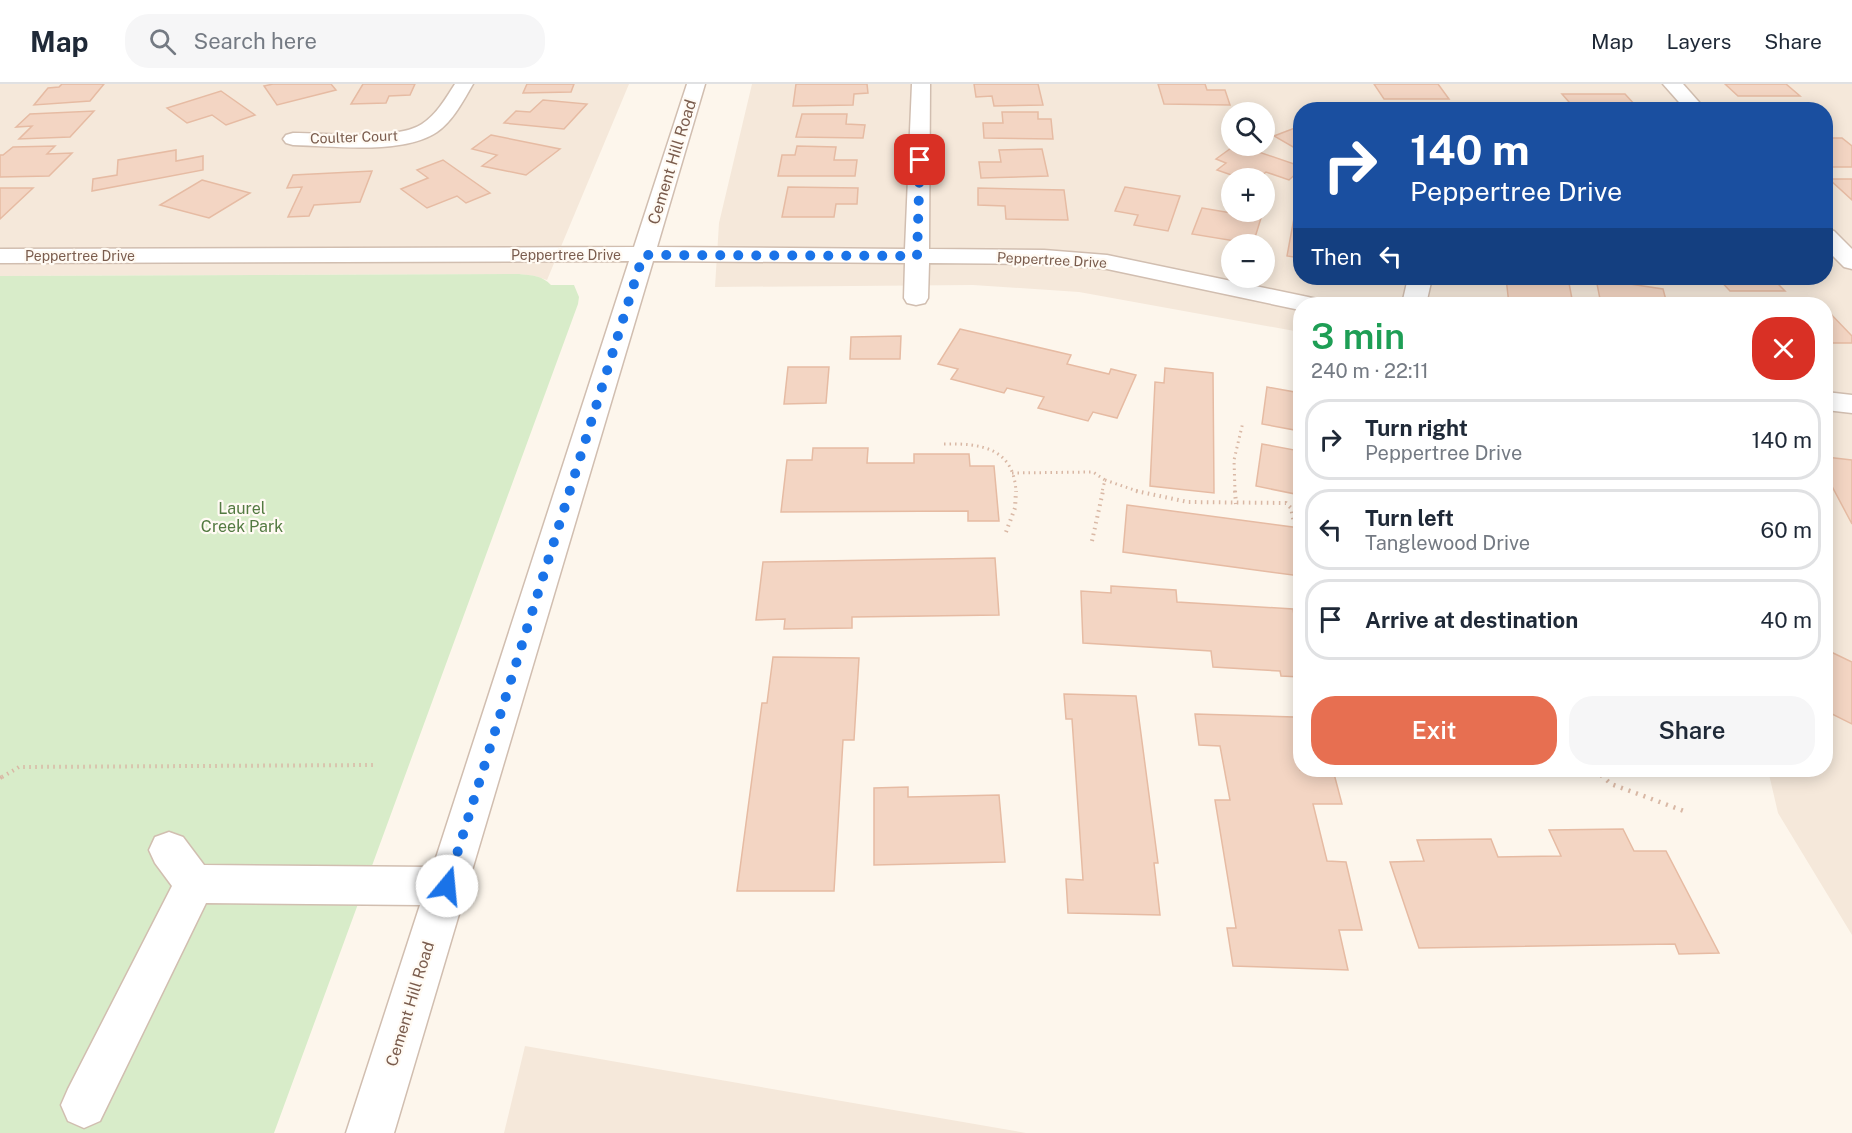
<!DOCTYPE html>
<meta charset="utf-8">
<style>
:root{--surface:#fff;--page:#f6f6f7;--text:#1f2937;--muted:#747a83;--line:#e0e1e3;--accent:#e76f51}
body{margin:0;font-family:"Public Sans",sans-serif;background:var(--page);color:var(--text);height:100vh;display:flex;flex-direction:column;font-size:22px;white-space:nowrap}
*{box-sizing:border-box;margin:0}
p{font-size:20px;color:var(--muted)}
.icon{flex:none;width:33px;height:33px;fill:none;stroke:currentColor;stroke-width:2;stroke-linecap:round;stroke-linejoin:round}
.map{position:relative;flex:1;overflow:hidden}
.side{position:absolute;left:1293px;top:213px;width:540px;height:480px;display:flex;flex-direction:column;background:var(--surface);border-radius:24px;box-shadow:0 3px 15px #0003}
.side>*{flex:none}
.banner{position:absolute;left:1293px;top:18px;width:540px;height:183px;border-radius:24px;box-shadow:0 3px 15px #0003;background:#1a4fa0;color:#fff;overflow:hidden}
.tools{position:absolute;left:1221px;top:18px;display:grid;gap:12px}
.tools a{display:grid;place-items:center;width:54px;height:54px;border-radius:50%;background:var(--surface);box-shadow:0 3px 15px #0003;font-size:30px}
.pin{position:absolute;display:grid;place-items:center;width:51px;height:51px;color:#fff;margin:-26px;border-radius:12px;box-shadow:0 3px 9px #0006}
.me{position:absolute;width:66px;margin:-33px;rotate:17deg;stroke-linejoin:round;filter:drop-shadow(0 0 4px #0008)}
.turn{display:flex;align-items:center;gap:21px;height:126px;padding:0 18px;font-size:27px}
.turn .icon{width:78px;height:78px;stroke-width:2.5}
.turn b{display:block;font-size:42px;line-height:51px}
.then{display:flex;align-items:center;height:57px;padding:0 18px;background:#0003;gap:12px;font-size:22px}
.round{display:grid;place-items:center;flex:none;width:63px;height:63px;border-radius:24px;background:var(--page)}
.summary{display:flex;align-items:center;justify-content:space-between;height:102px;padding:0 18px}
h1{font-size:36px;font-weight:600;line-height:45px;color:#1e9e55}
.button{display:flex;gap:12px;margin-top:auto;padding:12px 18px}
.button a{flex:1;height:69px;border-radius:24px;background:var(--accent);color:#fff;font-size:24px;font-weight:600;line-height:69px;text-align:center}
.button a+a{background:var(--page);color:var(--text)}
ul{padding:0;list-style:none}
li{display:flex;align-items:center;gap:18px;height:81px;margin:0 12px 9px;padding:0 6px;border:3px solid var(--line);border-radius:24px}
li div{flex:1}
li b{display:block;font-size:22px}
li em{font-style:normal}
header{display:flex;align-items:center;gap:36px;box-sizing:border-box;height:84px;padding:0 30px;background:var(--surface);border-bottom:2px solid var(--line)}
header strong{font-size:28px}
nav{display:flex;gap:33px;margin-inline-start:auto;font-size:21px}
.search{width:420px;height:54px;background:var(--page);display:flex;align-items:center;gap:15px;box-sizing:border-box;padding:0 21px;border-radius:24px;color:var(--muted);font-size:22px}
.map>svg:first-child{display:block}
.residential{fill:#f5e8da;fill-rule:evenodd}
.green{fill:#d8ecc9}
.building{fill:#f3d5c3;stroke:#e6bba3;stroke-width:1.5}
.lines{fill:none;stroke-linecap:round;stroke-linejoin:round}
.minor-casing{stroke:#d1beb0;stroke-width:3}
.path-far2{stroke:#d9b8a5;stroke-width:3;stroke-dasharray:1.5 4;stroke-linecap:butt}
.path-far1{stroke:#d9b8a5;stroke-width:4;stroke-dasharray:1.5 4.5;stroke-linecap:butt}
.path{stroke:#d9b8a5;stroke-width:4.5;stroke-dasharray:2 6;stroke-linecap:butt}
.minor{fill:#fff;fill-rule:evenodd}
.route{stroke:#1a73e8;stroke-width:10;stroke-dasharray:0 18}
.labels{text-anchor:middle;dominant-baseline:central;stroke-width:4.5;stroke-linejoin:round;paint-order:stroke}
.far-street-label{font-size:14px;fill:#7a5c4d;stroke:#fffaf3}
.street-label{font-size:16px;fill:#7a5c4d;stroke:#fffaf3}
.park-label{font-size:16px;fill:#537a41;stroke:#fffaf3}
</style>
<header>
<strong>Map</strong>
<div class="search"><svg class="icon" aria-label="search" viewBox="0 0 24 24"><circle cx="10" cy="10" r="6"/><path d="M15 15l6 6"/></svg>Search here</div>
<nav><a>Map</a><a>Layers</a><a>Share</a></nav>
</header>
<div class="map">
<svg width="1852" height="1049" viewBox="0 0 1852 1049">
<rect width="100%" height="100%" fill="#fdf6ec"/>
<g class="residential">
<path d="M0,0h629l-82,196 -12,-4 -16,-2 -519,2z"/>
<path d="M752,0h1100v851l-74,-122 -10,-43h58v-466h-526v28l-221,-40 -106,-7 -258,2 4,-64zM1300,26h526v168h-526zM1232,28h32v34h-32zM1232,94h32v34h-32zM1232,160h32v34h-32z"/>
<path d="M525,962l501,87h-522z"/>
</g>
<path class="green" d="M519,190c13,1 24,2 32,11h23l5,12 -1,7 -304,829h-274v-857z"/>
<g class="building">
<path d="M62,0h42l-14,17 -56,4 14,-17 11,-1z"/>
<path d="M273,0h58l5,6 -59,15 -13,-19z"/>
<path d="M363,0h52l-5,11 -21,1 -3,7 -35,1z"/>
<path d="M527,0h47l-3,8 -48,1z"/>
<path d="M796,0h71l1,9 -14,1 -1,11 -60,1z"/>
<path d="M974,0h64l5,21 -49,1 -2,-10 -16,1z"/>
<path d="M1158,0h47l2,6h18l5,15 -66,-1z"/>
<path d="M1374,0h64l11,15h-65z"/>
<path d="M1725,0h61l14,12h-62z"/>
<path d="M221,7l34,24 -29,10 -14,-10 -25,8 -20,-15z"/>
<path d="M1562,10h63l11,12h-18l3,4h-45z"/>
<path d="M543,16l44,4 -23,25 -60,-6 12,-12 14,1z"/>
<path d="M1745,21l64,1 5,4h-64z"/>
<path d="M94,27l-24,26 -51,2 13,-13 -16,1 14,-13z"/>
<path d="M1002,28h36v7h13l2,20 -69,-1 -1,-15h20z"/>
<path d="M802,30h45l-1,10 19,1 -2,13 -67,-1z"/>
<path d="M1300,42v25l-26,-15z"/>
<path d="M491,51l69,14 -34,26 -44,-9 15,-11 -25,-6z"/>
<path d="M1826,54h16l10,8v21h-26z"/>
<path d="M55,62l-8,8 25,-1 -23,23 -49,1v-22h3l10,-8z"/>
<path d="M797,62l39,1 -2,13h23l-2,16h-77l4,-21h13z"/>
<path d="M1234,62h7l59,20v4l-11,10 -23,-8 -7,6h-19l-23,-8 9,-7 -10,-4z"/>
<path d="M1042,65l6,27 -67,2 -2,-16h22l-2,-12z"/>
<path d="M176,66v11l27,-5v14l-111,21 1,-12 24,-4 1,-15z"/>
<path d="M443,76l47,33 -24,10 -9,-7 -30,12 -26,-19 27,-11 -11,-8z"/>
<path d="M372,87l-12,31 -46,3 -5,11 -21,1 14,-30 -15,1 6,-13z"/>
<path d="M1829,95h23v21z"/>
<path d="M202,96l48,13 -41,25 -49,-13z"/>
<path d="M788,103l70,1 -1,16h-21l-2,13h-52z"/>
<path d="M1125,103l55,9 -12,35 -34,-6 4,-10 -23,-4z"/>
<path d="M0,104h33l-33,31z"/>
<path d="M978,104l86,2 4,30 -62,-1 -1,-13 -27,-1z"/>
<path d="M1202,124l59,10 -8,26 -61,-10z"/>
<path d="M1294,134l6,1v39l-13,-2z"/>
<path d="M1506,194h62l5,26h-64z"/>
<path d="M1718,194h54l13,13h-55z"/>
<path d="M1596,195l67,10 4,15h-66z"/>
<path d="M1772,216l33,1 3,3h-32z"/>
<path d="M1826,225l26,27v7h-26z"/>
<path d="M960,245l111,26 -4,9 42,10 2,-5 25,6 -19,43 -24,-6 -5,9 -50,-13 6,-11 -37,-9 -3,5 -53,-14 7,-10 -20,-5z"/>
<path d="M901,252l-1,23h-50l1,-22z"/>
<path d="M788,283h41l-3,36 -42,1z"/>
<path d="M1165,284l48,5 1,120 -64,-7 5,-104 9,1z"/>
<path d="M1267,303l33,6v38l-38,-7z"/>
<path d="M1262,360l38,7v44l-44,-9z"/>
<path d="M813,364h55l-1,15h47v-9h55l1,12h24l5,55h-31v-10l-187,1 6,-52h25z"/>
<path d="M1826,373l26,3v64l-26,-49z"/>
<path d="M1127,421l173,23v48l-177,-24z"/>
<path d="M995,474l4,57 -147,2v11l-68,1 1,-10 -29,1 7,-58z"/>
<path d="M1111,502l65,4 1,12 116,7 1,6h6v62l-19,-1 -1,-5 -67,-4 -2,-16 -128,-8 -2,-52 30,2z"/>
<path d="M1829,567l23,11v62l-26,-13v-52z"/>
<path d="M773,573l86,1 -5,82h-11l-9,151h-97l25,-188h5z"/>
<path d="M1064,610l72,2 22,167h-4l6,52 -92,-2 -2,-34 17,1 -11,-161h-6z"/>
<path d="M1195,630l99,3 6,25v28h33l9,34h-29l14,57 19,1 16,68h-23l9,40 -115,-4 -6,-38h9l-21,-128h15l-10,-54 -21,-1z"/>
<path d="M908,703v10l91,-2 6,67 -131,3v-77z"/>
<path d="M1623,745l11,22h32l53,102 -40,1 -4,-10 -256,4 -29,-86 34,-1 -7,-21 74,-1 7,18 63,-1 -12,-26z"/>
</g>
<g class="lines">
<g class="minor-casing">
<g id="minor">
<path d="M455,0h18c-10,17 -20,37 -36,48 -34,23 -104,14 -144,13l-7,-2 -3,-4 3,-4 7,-2c32,0 103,8 129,-9 15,-10 24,-26 33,-40z"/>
<path d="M687,0h18l-48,163 248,2 7,-165h18l-1,165 115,1 63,5 201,42 9,2 3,5h-20v6l-193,-41 -63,-5 -115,-1 -1,35 -3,5 -9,2 -9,-2 -3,-5 1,-35 -252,-2 -259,872h-48l74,-228 -214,-2 -106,218 -16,7 -16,-7 -7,-16 7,-16 104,-203 -17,-23 -6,-13 6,-13 14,-5 14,5 21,28 229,2 196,-606 -629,2v-14l634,-2z"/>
<path d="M1663,0h20l23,26h-20z"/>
<path d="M1826,145l8,2 18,18v20l-8,-2 -18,-18z"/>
<path d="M1408,194h24l-6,26h-24z"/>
<path d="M1826,308l26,3v18l-26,-3z"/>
</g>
</g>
<g class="path-far2">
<path d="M944,360c37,-1 70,4 72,48"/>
<path d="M1012,389l81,-1 12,8 -3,12"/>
<path d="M1105,396l35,12"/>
<path d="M1235,408l-1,-32 9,-38"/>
</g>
<g class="path-far1">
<path d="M1136,407l52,11 98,1 5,5 3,15"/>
<path d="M1235,407l1,13"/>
<path d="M1006,448l9,-24 1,-17"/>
<path d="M1092,457l11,-50"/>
<path d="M1594,686l8,7"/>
<path d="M2,693l17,-10 354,-2"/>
</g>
<g class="path">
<path d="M1601,691l10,9 73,27"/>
<path d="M0,694l4,-3"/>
</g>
<use href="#minor" class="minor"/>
</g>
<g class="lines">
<path class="route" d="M447,802l196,-631 274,1 3,-96"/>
</g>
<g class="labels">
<g class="far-street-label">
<text transform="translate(354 53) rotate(-2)">Coulter Court</text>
<text x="566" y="171">Peppertree Drive</text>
<text x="80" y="172">Peppertree Drive</text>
<text transform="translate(1052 176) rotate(3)">Peppertree Drive</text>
</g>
<g class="street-label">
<text transform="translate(672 78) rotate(-73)">Cement Hill Road</text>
<text transform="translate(410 920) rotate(-73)">Cement Hill Road</text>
</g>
<g class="park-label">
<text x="242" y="424">Laurel<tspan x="242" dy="18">Creek Park</tspan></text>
</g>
</g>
</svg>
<div class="tools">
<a><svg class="icon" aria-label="search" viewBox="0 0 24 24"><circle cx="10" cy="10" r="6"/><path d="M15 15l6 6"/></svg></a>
<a>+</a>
<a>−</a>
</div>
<div class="pin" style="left:920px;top:76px;background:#d93025"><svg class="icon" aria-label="arrive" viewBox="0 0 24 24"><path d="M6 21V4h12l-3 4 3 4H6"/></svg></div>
<svg class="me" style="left:447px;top:802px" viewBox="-20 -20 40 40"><circle r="19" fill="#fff"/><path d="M0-13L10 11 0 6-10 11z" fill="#1a73e8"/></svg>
<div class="banner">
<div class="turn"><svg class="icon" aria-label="right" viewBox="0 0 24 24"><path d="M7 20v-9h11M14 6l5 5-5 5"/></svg><div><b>140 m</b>Peppertree Drive</div></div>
<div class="then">Then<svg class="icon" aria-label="left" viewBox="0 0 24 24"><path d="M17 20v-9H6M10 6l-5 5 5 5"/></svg></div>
</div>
<section class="side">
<div class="summary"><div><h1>3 min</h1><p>240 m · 22:11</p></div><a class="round" style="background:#d93025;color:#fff"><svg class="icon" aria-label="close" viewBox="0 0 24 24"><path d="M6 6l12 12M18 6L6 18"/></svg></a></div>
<ul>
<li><svg class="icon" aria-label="right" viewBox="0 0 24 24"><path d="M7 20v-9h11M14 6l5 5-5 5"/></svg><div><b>Turn right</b><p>Peppertree Drive</p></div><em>140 m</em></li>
<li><svg class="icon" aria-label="left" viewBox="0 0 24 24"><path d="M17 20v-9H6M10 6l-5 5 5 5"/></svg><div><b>Turn left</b><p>Tanglewood Drive</p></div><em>60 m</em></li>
<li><svg class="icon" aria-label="arrive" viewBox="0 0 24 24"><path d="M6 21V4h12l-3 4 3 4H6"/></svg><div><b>Arrive at destination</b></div><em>40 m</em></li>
</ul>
<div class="button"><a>Exit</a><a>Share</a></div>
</section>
</div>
